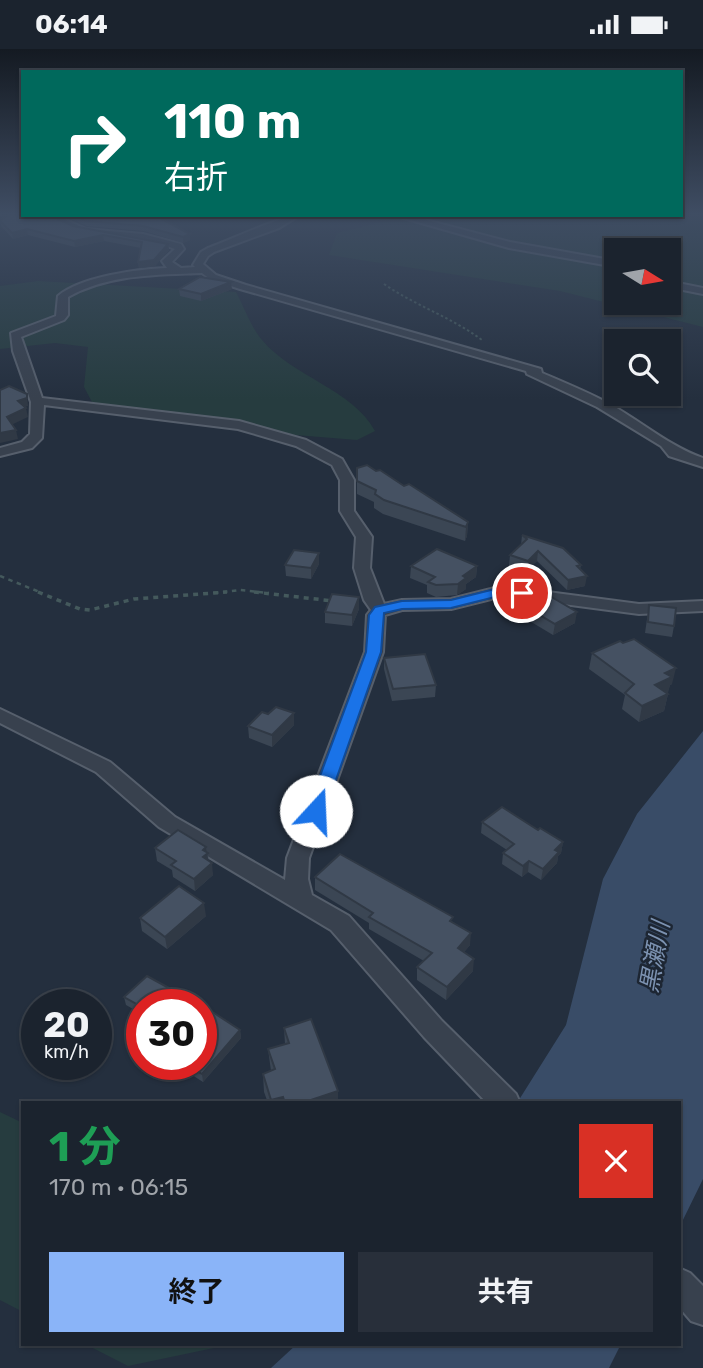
<!DOCTYPE html>
<html lang="ja">
<meta charset="utf-8">
<style>
:root{--surface:#1b232e;--page:#282f3a;--text:#f1f3f6;--muted:#a0a4aa;--line:#39404a;--accent:#8ab4f8}
body{margin:0;font-family:Rubik,"Noto Sans JP",sans-serif;background:var(--page);color:var(--text);height:100vh;display:flex;flex-direction:column;font-size:26px;white-space:nowrap}
*{box-sizing:border-box;margin:0}
p{font-size:23px;color:var(--muted)}
.icon{flex:none;width:38px;height:38px;fill:none;stroke:currentColor;stroke-width:2;stroke-linecap:round;stroke-linejoin:round}
.map{position:relative;flex:1;overflow:hidden}
.side{position:absolute;left:21px;top:1052px;width:660px;height:245px;display:flex;flex-direction:column;background:var(--surface);border-radius:0px;box-shadow:0 2px 5px #0004,0 0 0 2px var(--line)}
.side>*{flex:none}
.guide{position:absolute;left:21px;top:21px;width:662px;height:147px;border-radius:0px;box-shadow:0 2px 5px #0004,0 0 0 2px var(--line);background:#00695c;color:#fff;overflow:hidden}
.needle{width:46px;rotate:101deg}
.tools{position:absolute;left:604px;top:189px;display:grid;gap:14px}
.tools a{display:grid;place-items:center;width:77px;height:77px;border-radius:0px;background:var(--surface);box-shadow:0 2px 5px #0004,0 0 0 2px var(--line);font-size:35px}
.speed{position:absolute;left:21px;top:940px;display:flex;gap:14px;font-size:35px;font-weight:700;text-align:center}
.speed>*{display:grid;place-content:center;width:91px;height:91px;border-radius:50%;background:var(--surface);box-shadow:0 2px 5px #0004,0 0 0 2px var(--line);line-height:1}
.speed small{font-size:18px;font-weight:400}
.speed .limit{border:10px solid #d22;background:#fff;color:#111}
.pin{position:absolute;display:grid;place-items:center;width:60px;height:60px;color:#fff;margin:-30px;border:4px solid #fff;border-radius:50%;box-shadow:0 2px 7px #0007}
.me{position:absolute;width:77px;margin:-38px;rotate:20deg;stroke-linejoin:round;filter:drop-shadow(0 0 5px #0008)}
.turn{display:flex;align-items:center;gap:24px;height:147px;padding:0 28px;font-size:32px}
.turn .icon{width:91px;height:91px;stroke-width:2.5}
.turn b{display:block;font-size:49px;line-height:60px}
.round{display:grid;place-items:center;flex:none;width:74px;height:74px;border-radius:0px;background:var(--page)}
.overview{display:flex;align-items:center;justify-content:space-between;height:119px;padding:0 28px}
h1{font-size:42px;font-weight:700;line-height:52px;color:#1e9e55}
.primary-button{display:flex;gap:14px;margin-top:auto;padding:14px 28px}
.primary-button a{flex:1;height:80px;border-radius:0px;background:var(--accent);color:#111;font-size:28px;font-weight:700;line-height:80px;text-align:center}
.primary-button a+a{background:var(--page);color:var(--text)}
.status{display:flex;justify-content:space-between;align-items:center;height:49px;padding:0 35px;background:var(--surface);direction:ltr}
.status svg{height:19px;fill:currentColor}
.map>svg:first-child{display:block}
.green{fill:#263c3f;fill-rule:evenodd}
.water{fill:#394c67}
.lines{fill:none;stroke-linecap:round;stroke-linejoin:round}
.street-casing{stroke:#565f6c;stroke-width:4}
.path-far2{stroke:#44595c;stroke-width:2;stroke-dasharray:2.5 2.5;stroke-linecap:butt}
.path-far1{stroke:#44595c;stroke-width:2.5;stroke-dasharray:4.5 4.5;stroke-linecap:butt}
.path{stroke:#44595c;stroke-width:3.5;stroke-dasharray:5 5;stroke-linecap:butt}
.street{fill:#38414e;fill-rule:evenodd}
.wall{fill:#3b4654}
.shaded-wall{fill:#303945}
.building{fill:#455162;stroke:#303945;stroke-width:2}
.route{fill:#1a73e8;stroke:#114b97;stroke-width:2}
.labels{text-anchor:middle;dominant-baseline:central;stroke-width:5;stroke-linejoin:round;paint-order:stroke}
.near-water-label{font-size:24px;font-style:italic;fill:#7c92b1;stroke:#1d2633}
</style>
<div class="status"><b>06:14</b><svg viewBox="0 0 49 12"><path d="M0 12V9h3v3zM5 12V6h3v6zM10 12V3h3v9zM15 12V0h3v12zM26 1h20v11H26zM47 4h2v5h-2z"/></svg></div>
<div class="map">
<svg width="703" height="1319" viewBox="0 0 703 1319">
<rect width="100%" height="100%" fill="#242f3e"/>
<g class="green">
<path d="M681,165h22v113l-143,-36 -231,-36 8,-22 45,-11 -11,-7zM616,201h52v53h-52z"/>
<path d="M38,232l198,11c8,15 15,35 26,48 31,37 90,49 113,91l-18,9 -74,-6 -162,-24 -29,-8 -8,-15 4,-40 -33,-4 -55,6v-63z"/>
<path d="M0,1063l23,11v189l-23,-12z"/>
<path d="M85,1295h148l-105,22z"/>
</g>
<g class="water">
<path d="M703,682v448l-24,49v-125h-162l49,-78 37,-146 34,-65z"/>
<path d="M297,1295h324l-12,24h-338z"/>
</g>
<g class="lines">
<g class="street-casing">
<g id="street">
<path d="M44,166h11l31,14 57,5 38,10 3,5 -12,13 9,6 14,-1 -2,-2 8,-13 7,-4c20,-7 75,-33 92,-33l-21,13 -65,24 -6,4 -5,8 13,11 30,10 295,84 1,4c21,9 43,18 64,29 32,17 64,45 97,56v9l-34,-11 -8,-10 -64,-39 -70,-33 -1,-3 -286,-82 -30,-10 -8,-6c-45,2 -94,1 -134,24v18l-4,5 -43,17 21,61 197,23 67,19 36,19 12,21v31l18,26 -2,31 14,36 18,-4 49,-1 52,-13 136,18 64,-3v10l-64,3 -136,-18 -52,13 -49,1 -17,5 -2,37 -74,206 -1,21 4,16 37,21 93,105 74,73 4,9h-33l-63,-66 -93,-107 -172,-103 -63,-55 -96,-49v-14l110,53 65,55 110,63 2,-22 78,-206 2,-37 4,-5 -7,-10 -10,-32 2,-31 -16,-26v-31l-8,-15 -36,-19 -58,-17 -194,-24 -2,33 -10,10 -32,8v-8l22,-6 8,-8 1,-32 -18,-51 -2,-18 45,-17 2,-20c22,-19 79,-27 109,-28l-5,-7 13,-12c-43,-17 -92,-7 -131,-34z"/>
<path d="M393,166h14l103,27 106,19v6l-107,-19z"/>
<path d="M668,232l35,7v6l-35,-7z"/>
<path d="M679,1219l11,5 13,13v39l-12,-4 -12,-14z"/>
</g>
</g>
<path class="path-far2" d="M384,235c32,22 67,33 98,56"/>
<g class="path-far1">
<path d="M0,527l42,17"/>
<path d="M214,544l26,-3 29,3"/>
</g>
<g class="path">
<path d="M38,543l42,17 10,1 44,-11 93,-7"/>
<path d="M254,543l79,9"/>
</g>
<use href="#street" class="street"/>
</g>
<g class="wall">
<path d="M62,166h92l36,25 -7,3 -39,-12 -57,-5z"/>
<path d="M0,172l73,5 95,18 1,6 -14,16 -16,2 -1,-6 3,-14 -37,-7 -29,6 -47,-12 -15,4 -12,-13z"/>
<path d="M179,240h53l-31,12 -21,-5z"/>
<path d="M357,419l19,3 28,15 64,36 -1,14 -2,5 -82,-27 -9,-6v-6l-17,-8z"/>
<path d="M522,486l59,30 -1,4 5,17 -18,4 -30,-29 -10,9 -18,-5 1,-10 11,-10z"/>
<path d="M319,515l-8,15 -25,-3 -1,-11z"/>
<path d="M411,517h66l-1,11 -10,7v5l-9,6 -21,2 -9,-4v-8l-17,-7z"/>
<path d="M499,542l76,32 -22,12 -55,-33z"/>
<path d="M359,548v12l-7,17 -27,-3v-11z"/>
<path d="M649,556l25,21 -2,11 -27,-4z"/>
<path d="M592,604l80,31 -2,1 -3,9h1l-4,17 -25,11 -17,-13 3,-14 -36,-26z"/>
<path d="M384,609l52,27 -1,12 -43,4 -8,-32z"/>
<path d="M294,664v12l-22,22 -23,-9 -1,-12 20,-12z"/>
<path d="M482,773l56,8 25,12 -2,11 -3,3 -1,7 -16,17 -13,-8 -6,5 -20,-13 1,-11 4,-3 -26,-17z"/>
<path d="M206,798l3,14 4,14 -18,16 -22,-14 -1,-7 -15,-9 -2,-13z"/>
<path d="M315,828l138,45 17,23 -6,7 9,19 -27,29 -29,-20v-13l7,-6 -55,-32v-6l-54,-33z"/>
<path d="M206,867l-39,33 -25,-18 -2,-13z"/>
<path d="M124,948l18,8v9l-16,-9z"/>
<path d="M284,979l54,75h-70l-4,-11 -1,-18 8,-3 -3,-22 17,-5z"/>
<path d="M240,981l1,8 -38,44 -28,-18h26z"/>
</g>
<g class="shaded-wall">
<path d="M27,180l1,6 -15,4 -1,-6z"/>
<path d="M190,185v6l-7,3v-6z"/>
<path d="M103,186l1,6 -29,6 -1,-6z"/>
<path d="M168,195l1,6 -14,16 -16,2 -1,-6z"/>
<path d="M231,233l1,7 -31,12v-7z"/>
<path d="M27,345l1,12 -8,3 -2,-8z"/>
<path d="M26,359l2,9 -19,9 -2,-9z"/>
<path d="M16,381l2,9 -18,4v-10z"/>
<path d="M468,473l-1,14 -2,5 1,-14z"/>
<path d="M538,502l-1,10 -10,9 1,-9z"/>
<path d="M319,504v11l-8,15v-11z"/>
<path d="M477,517l-1,11 -10,7v5l-9,6 1,-11 5,-8z"/>
<path d="M587,527l-2,10 -18,4 1,-10z"/>
<path d="M359,548v12l-7,17v-11z"/>
<path d="M577,563l-2,11 -22,12 2,-11z"/>
<path d="M676,619l-4,16 -2,1 -2,8 -17,8 4,-16 10,-12z"/>
<path d="M668,645l-4,17 -25,11 3,-16z"/>
<path d="M294,664v12l-22,22v-12z"/>
<path d="M563,793l-2,11 -3,3 -1,7 -16,17 2,-11 12,-19z"/>
<path d="M206,798l3,18 3,-2 1,12 -18,16 -1,-12 9,-29z"/>
<path d="M529,812l-1,11 -6,5 1,-11z"/>
<path d="M204,854l2,13 -39,33 -2,-12z"/>
<path d="M471,884l-1,12 -13,16 1,-13z"/>
<path d="M474,910l-1,12 -27,29 1,-13z"/>
<path d="M240,981l1,8 -38,44 -1,-8z"/>
<path d="M338,1042v12h-36z"/>
<path d="M283,1048l1,6h-13v-3z"/>
</g>
<g class="building">
<path d="M9,165h14v1h26l24,11 95,18 -14,16 -16,2 4,-20 -39,-7 -29,6 -47,-12 -15,4 -12,-12z"/>
<path d="M73,166h81l36,19 -7,3 -40,-11 -57,-5z"/>
<path d="M200,228l31,5 -30,12 -22,-5z"/>
<path d="M9,337l18,8v4l-9,3 8,7 -19,9 9,13 -16,3v-43z"/>
<path d="M367,416l9,6 4,-1 24,16 5,-2 59,38 -2,5 -82,-27 -9,-6 1,-4 -19,-9v-13z"/>
<path d="M522,486l41,13 18,17 -4,1 10,10 -19,4 -30,-29 -10,10 -18,-6 17,-16z"/>
<path d="M437,500l40,17 -14,10 3,2 -8,6 -22,1 -8,-3 7,-5 -24,-11z"/>
<path d="M294,501l25,3 -8,15 -26,-3z"/>
<path d="M506,539l37,4 34,20 -22,12 -56,-33z"/>
<path d="M332,545l27,3 -7,18 -27,-3z"/>
<path d="M649,556l27,3 -2,18 -26,-4z"/>
<path d="M634,590l42,29 -11,5 7,4 -17,8 13,9 -26,12 -17,-13 9,-9 -42,-31 28,-12 3,2z"/>
<path d="M425,605l11,31 -43,4 -9,-31z"/>
<path d="M276,658l18,6 -22,22 -24,-9 14,-14 6,2z"/>
<path d="M502,758l36,23 2,-2 23,14 -8,8 4,2 -16,17 -14,-8 -6,5 -20,-13 11,-9 -32,-22z"/>
<path d="M178,781l28,17 -3,3 5,3 -5,4 9,6 -18,16 -23,-14 5,-4 -21,-13z"/>
<path d="M340,805l113,63 -3,4 21,12 -13,15 16,11 -27,28 -30,-20 15,-14 -63,-36 4,-4 -58,-36z"/>
<path d="M179,837l25,17 -39,34 -25,-19z"/>
<path d="M147,927l53,29h-58v2l-18,-10z"/>
<path d="M201,956l10,6 29,19 -38,44 -16,-10h15z"/>
<path d="M311,970l27,72 -36,12h-17l-2,-6 -12,3 -8,-26 12,-5 -7,-20 21,-6 -5,-15z"/>
</g>
<linearGradient id="sky" x2="0" y2="1"><stop stop-color="#141a22"/><stop offset="0.47" stop-color="#3f4d63"/><stop offset="1" stop-color="#3f4d63" stop-opacity="0"/></linearGradient>
<rect width="703" height="350" fill="url(#sky)"/>
<path class="route" d="M503,538l19,2 7,4 -7,4 -19,-2 -52,13 -49,1 -18,4 -3,39 -56,159 -3,5h-13l-2,-5 59,-159 3,-37 6,-8 27,-6 49,-1z"/>
<g class="labels">
<g class="near-water-label">
<text transform="translate(655 908) rotate(-80)">黒瀬川</text>
</g>
</g>
</svg>
<div class="tools">
<a><svg class="needle" viewBox="-14 -14 28 28"><path d="M0-13l5 13h-10z" fill="#e53935"/><path d="M0 13l5-13h-10z" fill="#a0a4aa"/></svg></a>
<a><svg class="icon" aria-label="search" viewBox="0 0 24 24"><circle cx="10" cy="10" r="6"/><path d="M15 15l6 6"/></svg></a>
</div>
<div class="speed"><div>20<small>km/h</small></div><div class="limit">30</div></div>
<div class="pin" style="left:522px;top:544px;background:#d93025"><svg class="icon" aria-label="arrive" viewBox="0 0 24 24"><path d="M6 21V4h12l-3 4 3 4H6"/></svg></div>
<svg class="me" style="left:316px;top:762px" viewBox="-20 -20 40 40"><circle r="19" fill="#fff"/><path d="M0-13L10 11 0 6-10 11z" fill="#1a73e8"/></svg>
<div class="guide">
<div class="turn"><svg class="icon" aria-label="right" viewBox="0 0 24 24"><path d="M7 20v-9h11M14 6l5 5-5 5"/></svg><div><b>110 m</b>右折</div></div>
</div>
<section class="side">
<div class="overview"><div><h1>1 分</h1><p>170 m · 06:15</p></div><a class="round" style="background:#d93025;color:#fff"><svg class="icon" aria-label="close" viewBox="0 0 24 24"><path d="M6 6l12 12M18 6L6 18"/></svg></a></div>
<div class="primary-button"><a>終了</a><a>共有</a></div>
</section>
</div>
